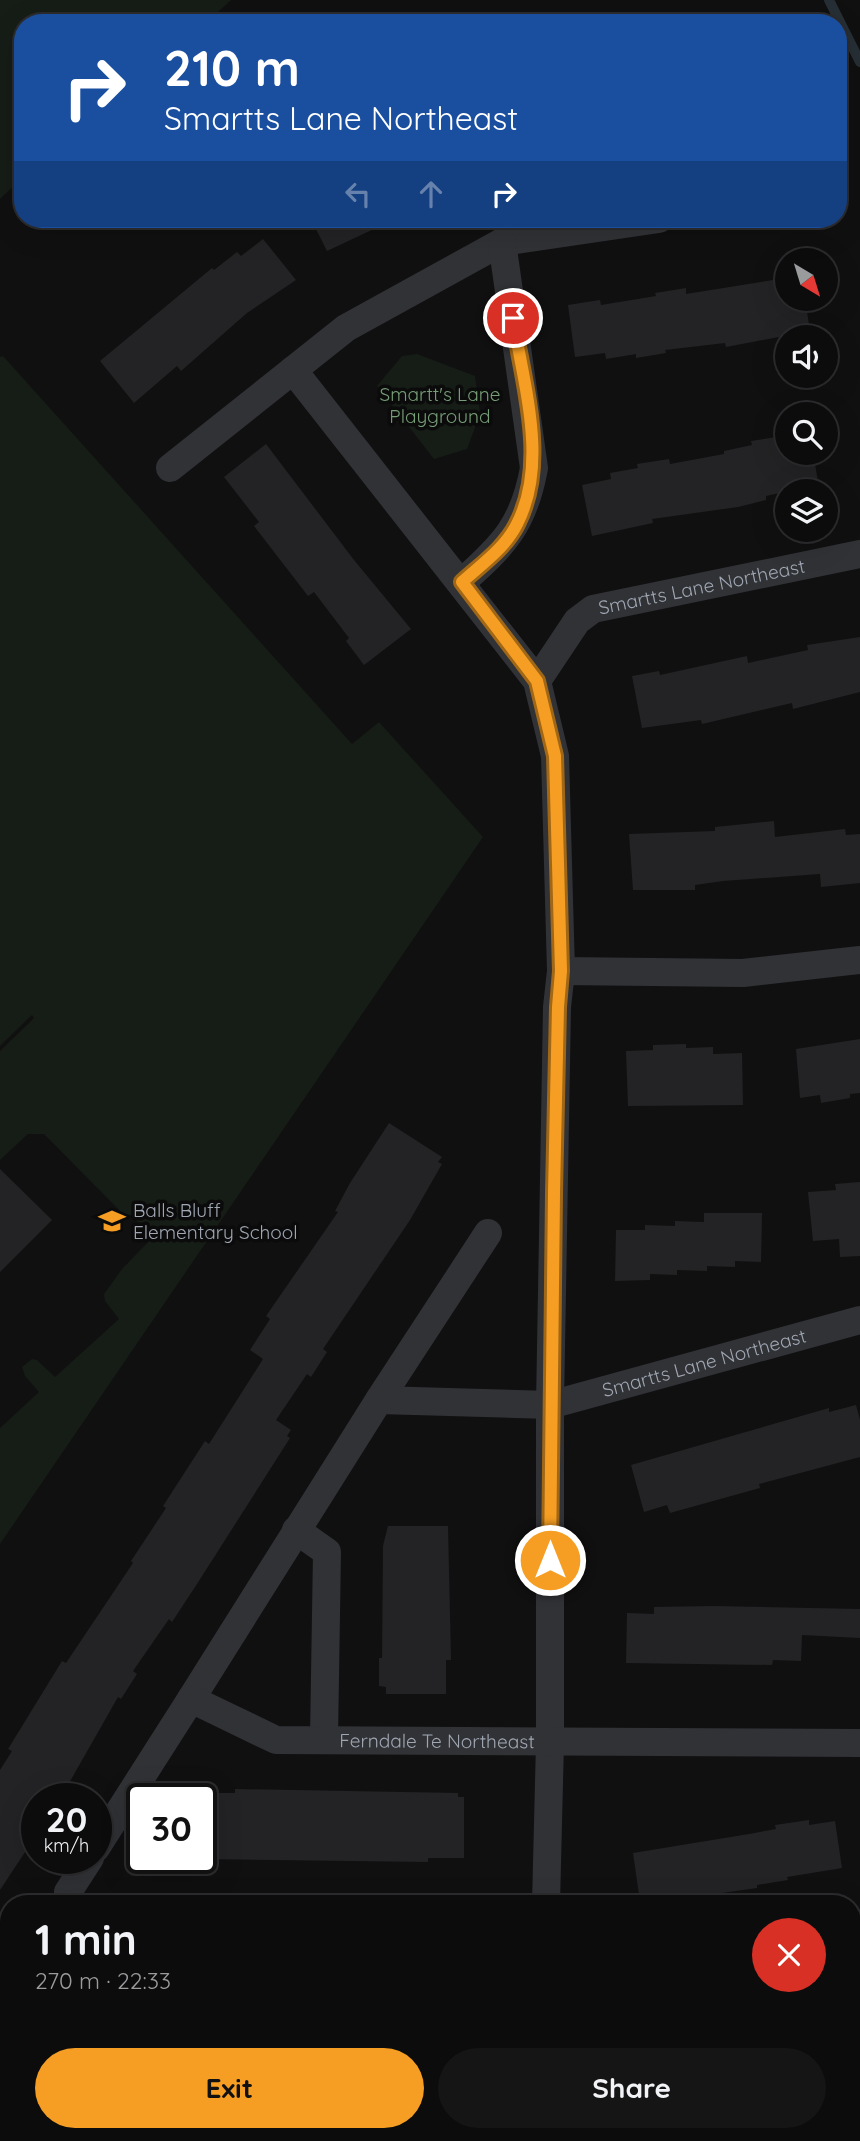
<!DOCTYPE html>
<meta charset="utf-8">
<style>
:root{--surface:#0c0c0d;--page:#151516;--text:#f1f3f6;--muted:#9a9b9d;--line:#2c2c2e;--accent:#f69e23}
body{margin:0;font-family:Quicksand,sans-serif;background:var(--page);color:var(--text);height:100vh;display:flex;flex-direction:column;font-size:26px;white-space:nowrap}
*{box-sizing:border-box;margin:0}
p{font-size:23px;color:var(--muted)}
.icon{flex:none;width:38px;height:38px;fill:none;stroke:currentColor;stroke-width:2;stroke-linecap:round;stroke-linejoin:round}
.map{position:relative;flex:1;overflow:hidden}
.sheet{position:absolute;left:0px;top:1895px;width:861px;height:247px;display:flex;flex-direction:column;background:var(--surface);border-radius:28px 28px 0 0;box-shadow:0 7px 28px #0002,0 0 0 2px var(--line)}
.sheet>*{flex:none}
.hud{position:absolute;left:14px;top:14px;width:833px;height:214px;border-radius:28px;box-shadow:0 7px 28px #0002,0 0 0 2px var(--line);background:#1a4fa0;color:#fff;overflow:hidden}
.needle{width:46px;rotate:142deg}
.controls{position:absolute;left:775px;top:248px;display:grid;gap:14px}
.controls a{display:grid;place-items:center;width:63px;height:63px;border-radius:50%;background:var(--surface);box-shadow:0 7px 28px #0002,0 0 0 2px var(--line);font-size:35px}
.speed{position:absolute;left:21px;top:1783px;display:flex;gap:14px;font-size:35px;font-weight:700;text-align:center}
.speed>*{display:grid;place-content:center;width:91px;height:91px;border-radius:50%;background:var(--surface);box-shadow:0 7px 28px #0002,0 0 0 2px var(--line);line-height:1}
.speed small{font-size:18px;font-weight:400}
.speed .limit{border:4px solid #111;border-radius:10px;background:#fff;color:#111}
.pin{position:absolute;display:grid;place-items:center;width:60px;height:60px;color:#fff;margin:-30px;border:4px solid #fff;border-radius:50%;box-shadow:0 2px 7px #0007}
.me{position:absolute;width:77px;margin:-38px;rotate:0deg;stroke-linejoin:round;filter:drop-shadow(0 0 5px #0008)}
.turn{display:flex;align-items:center;gap:24px;height:147px;padding:0 35px;font-size:32px}
.turn .icon{width:91px;height:91px;stroke-width:2.5}
.turn b{display:block;font-size:49px;line-height:60px}
.lanes{display:flex;align-items:center;height:66px;padding:0 35px;background:#0003;justify-content:center;gap:35px;direction:ltr}
.lanes .off{opacity:.35}
.round{display:grid;place-items:center;flex:none;width:74px;height:74px;border-radius:37px;background:var(--page)}
.summary{display:flex;align-items:center;justify-content:space-between;height:119px;padding:0 35px}
h1{font-size:42px;font-weight:700;line-height:52px}
.button{display:flex;gap:14px;margin-top:auto;padding:14px 35px}
.button a{flex:1;height:80px;border-radius:42px;background:var(--accent);color:#111;font-size:28px;font-weight:700;line-height:80px;text-align:center}
.button a+a{background:var(--page);color:var(--text)}
.map>svg:first-child{display:block}
.green{fill:#161c16}
.lines{fill:none;stroke-linecap:round;stroke-linejoin:round}
.stream{stroke:#262f35;stroke-width:10}
.building{fill:#232325}
.street{stroke:#313236;stroke-width:28}
.secondary{stroke:#3f4146;stroke-width:38}
.route-casing{stroke:#a06717;stroke-width:18}
.route{stroke:#f69e23;stroke-width:12}
.labels{text-anchor:middle;dominant-baseline:central;stroke-width:7;stroke-linejoin:round;paint-order:stroke}
.park-label{font-size:19px;fill:#779e76;stroke:#0b0b0c}
.street-label{font-size:19px;fill:#a0a7b3;stroke:#0b0b0c}
.poi-label{font-size:19px;fill:#a0a7b3;stroke:#0b0b0c;text-anchor:start}
</style>
<div class="map">
<svg width="860" height="2141" viewBox="0 0 860 2141">
<rect width="100%" height="100%" fill="#101011"/>
<g class="green">
<path d="M0,0h231l-25,23h-183v154l-23,22z"/>
<path d="M417,354l58,22 5,38 -13,35 -33,10 -57,-73 25,-30z"/>
<path d="M3,356l349,388 27,-22 104,115 -483,707v-116l39,-36 -14,-16 -3,-9 10,-8 5,1 18,17 64,-58 -14,-18 -1,-7 18,-25 31,-32 -22,-22 -5,2 -82,-83h-16l-28,26v-109l34,-33 -2,-3 -32,31v-689z"/>
</g>
<g class="lines">
<path class="stream" d="M829,0l31,62"/>
</g>
<g class="building">
<path d="M311,219h84l-68,32z"/>
<path d="M263,239l33,41 -49,33 -66,58 -4,-5 -43,37 -34,-42 112,-93 2,2 23,-18 4,4z"/>
<path d="M773,280h15v19h17l5,32 -84,16 -1,-4 -60,7 1,3 -30,5v-4l-30,5 -1,-6 -30,4 -7,-52 32,-5 1,5 55,-9 -1,-3 31,-5v6z"/>
<path d="M788,435v18h25l5,28 -25,5 1,4 -28,6v4l-28,7 -86,12 1,4 -61,13 -10,-51 29,-6 -1,-6 28,-5 -1,-4 32,-5 1,5 54,-10v-3l28,-6 -1,-4z"/>
<path d="M266,444l88,116 57,69 -47,36 -18,-24 3,-3 -35,-46 -6,4 -54,-70 5,-4 -35,-45z"/>
<path d="M860,637v55l-67,17 -1,-6 -90,21 -1,-4 -59,8 -10,-52 27,-5 1,4 87,-19 1,7 60,-13 -1,-5z"/>
<path d="M774,821l1,16 70,-8 1,6 14,-1v49l-39,4 -1,-13 -97,7 -28,4v5h-62l-4,-56 86,-3v-4z"/>
<path d="M860,1039v54l-10,1v4l-29,5 -1,-8 -20,3 -4,-49z"/>
<path d="M686,1044v4l27,-1v7l29,-1 1,52 -115,1 -2,-55 27,-1v-5z"/>
<path d="M389,1123l53,34 -4,5 4,2 -32,56 -87,129 4,3 -16,25 -4,-3 -31,46 15,10 -4,6 3,2 -93,146 -25,38 -3,-3 -36,52 4,3 -16,25 -3,-2 -58,102h-23v35l-37,56v-120l12,-19 -4,-2 54,-88 4,2 67,-100 -2,-2 35,-53 -3,-2 42,-65 4,3 54,-85 -13,-9 20,-31 -4,-3 72,-104 -3,-1 15,-28z"/>
<path d="M0,1169l52,51 -52,52z"/>
<path d="M860,1182v74l-20,1 -1,-18 -26,2 -5,-49 28,-2 -1,-6z"/>
<path d="M704,1213h58l-1,49 -26,-1v6l-28,-1v5l-30,-1v5l-27,-1v6l-35,1 1,-51h29v-5l30,1v-5l29,1z"/>
<path d="M856,1405l4,15v37l-101,27 1,4 -90,25 -3,-8 -23,7 -13,-47 198,-57v4z"/>
<path d="M388,1526h60l3,134h-5v34h-60v-7l-7,-1v-28h3l1,-112z"/>
<path d="M714,1606l146,3v29l-58,-3 -1,26 -28,-1 -1,5 -146,-2 1,-50 27,1v-7z"/>
<path d="M235,1789l223,4v4h6v61h-36v4l-227,-3v-61h6v-5h28z"/>
<path d="M809,1820v5l26,-4 7,47 -55,9 1,3 -31,5v3l-56,8v4l-30,4v-7l-31,5 -7,-49 116,-19 27,-5 -1,-4z"/>
</g>
<g class="lines">
<g class="street">
<path d="M293,370l244,311 18,75 6,215 -4,36 -7,398v337l-4,162"/>
<path d="M170,468l176,-140 156,-86 157,-23"/>
<path d="M462,582c42,-37 62,-58 72,-114l-32,-226"/>
<path id="s1" d="M537,681l40,-60 16,-12 267,-55"/>
<path d="M561,971l182,2 117,-13"/>
<path d="M379,1400l109,-167"/>
<path d="M296,1530l31,22 -3,186"/>
<path id="s2" d="M191,1699l188,-299 171,5 310,-85"/>
<path id="s3" d="M96,1848l95,-149 85,41 584,3"/>
<path d="M68,1892l22,-34"/>
<path d="M541,2133v8"/>
</g>
<g class="secondary">
<path d="M0,1952l9,3"/>
<path d="M852,1990l8,-1"/>
<path d="M0,2018l9,3"/>
<path d="M852,2051l8,-1"/>
</g>
</g>
<g class="lines">
<g class="route-casing">
<path id="route" d="M513,318c10,66 36,144 4,206 -12,24 -35,40 -55,58l75,99 18,75 6,215 -3,36 -4,186 -4,367"/>
</g>
<use href="#route" class="route"/>
</g>
<defs>
<g id="school-bare" transform="scale(2.1)"><path d="M0-5L7-2L0 1L-7-2ZM-4 1L0 2.5L4 1V4Q0 6-4 4Z" fill="#f69e23" stroke="#0b0b0c" stroke-width="2.5" paint-order="stroke"/></g>
</defs>
<g fill-rule="evenodd">
<use href="#school-bare" x="112" y="1221"/>
</g>
<g class="labels">
<g class="park-label">
<text x="440" y="394">Smartt's Lane<tspan x="440" dy="22">Playground</tspan></text>
</g>
<g class="street-label">
<text stroke="none"><textPath href="#s1" startOffset="203">Smartts Lane Northeast</textPath></text>
<text stroke="none"><textPath href="#s2" startOffset="684">Smartts Lane Northeast</textPath></text>
<text stroke="none"><textPath href="#s3" startOffset="432">Ferndale Te Northeast</textPath></text>
</g>
<g class="poi-label">
<text x="133" y="1210">Balls Bluff<tspan x="133" dy="22">Elementary School</tspan></text>
</g>
</g>
</svg>
<div class="controls">
<a><svg class="needle" viewBox="-14 -14 28 28"><path d="M0-13l5 13h-10z" fill="#e53935"/><path d="M0 13l5-13h-10z" fill="#9a9b9d"/></svg></a>
<a><svg class="icon" aria-label="sound" viewBox="0 0 24 24"><path d="M4 9h4l5-4v14l-5-4H4zM17 9q2 3 0 6"/></svg></a>
<a><svg class="icon" aria-label="search" viewBox="0 0 24 24"><circle cx="10" cy="10" r="6"/><path d="M15 15l6 6"/></svg></a>
<a><svg class="icon" aria-label="layers" viewBox="0 0 24 24"><path d="M12 4l9 5-9 5-9-5zM3 14l9 5 9-5"/></svg></a>
</div>
<div class="speed"><div>20<small>km/h</small></div><div class="limit">30</div></div>
<div class="pin" style="left:513px;top:318px;background:#d93025"><svg class="icon" aria-label="arrive" viewBox="0 0 24 24"><path d="M6 21V4h12l-3 4 3 4H6"/></svg></div>
<svg class="me" style="left:550px;top:1560px" viewBox="-20 -20 40 40"><circle r="17" fill="#f69e23" stroke="#fff" stroke-width="3"/><path d="M0-11L8 9 0 5-8 9z" fill="#fff"/></svg>
<div class="hud">
<div class="turn"><svg class="icon" aria-label="right" viewBox="0 0 24 24"><path d="M7 20v-9h11M14 6l5 5-5 5"/></svg><div><b>210 m</b>Smartts Lane Northeast</div></div>
<div class="lanes"><svg class="icon off" aria-label="left" viewBox="0 0 24 24"><path d="M17 20v-9H6M10 6l-5 5 5 5"/></svg><svg class="icon off" aria-label="ahead" viewBox="0 0 24 24"><path d="M12 20V5M6 11l6-6 6 6"/></svg><svg class="icon" aria-label="right" viewBox="0 0 24 24"><path d="M7 20v-9h11M14 6l5 5-5 5"/></svg></div>
</div>
<section class="sheet">
<div class="summary"><div><h1>1 min</h1><p>270 m · 22:33</p></div><a class="round" style="background:#d93025;color:#fff"><svg class="icon" aria-label="close" viewBox="0 0 24 24"><path d="M6 6l12 12M18 6L6 18"/></svg></a></div>
<div class="button"><a>Exit</a><a>Share</a></div>
</section>
</div>
